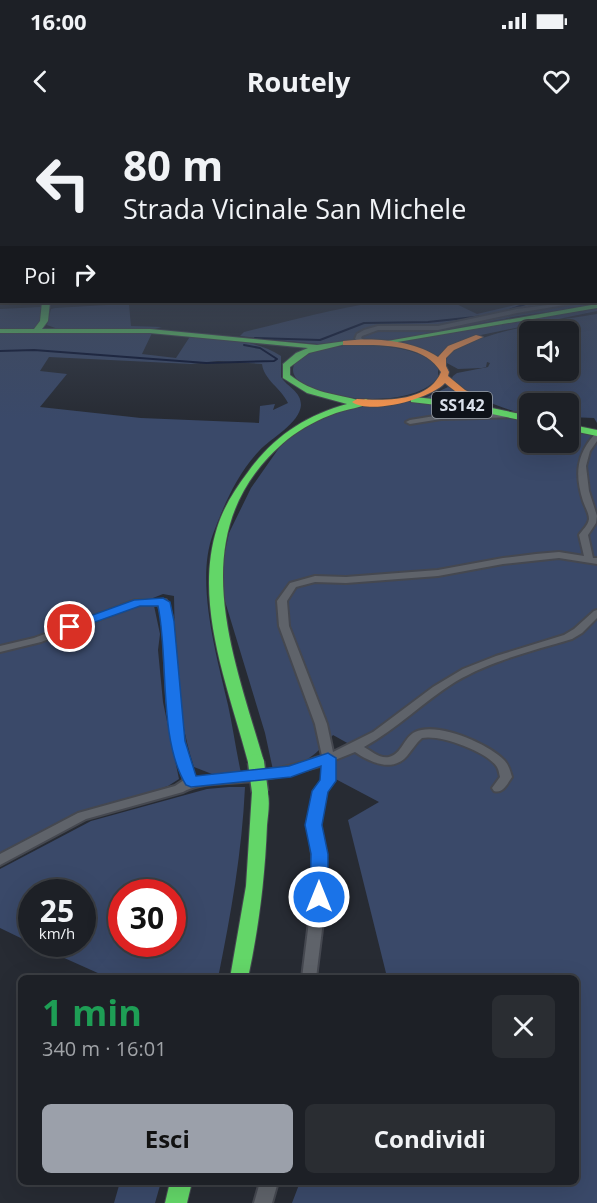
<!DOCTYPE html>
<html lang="it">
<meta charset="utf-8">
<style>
:root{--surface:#1d2026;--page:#2a2d32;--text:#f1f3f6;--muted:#a0a3a7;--line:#3b3e43;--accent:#9ba0aa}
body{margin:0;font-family:"Open Sans",sans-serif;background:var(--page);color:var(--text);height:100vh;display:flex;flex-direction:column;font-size:22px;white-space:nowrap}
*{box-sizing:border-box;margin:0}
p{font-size:20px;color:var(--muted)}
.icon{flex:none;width:33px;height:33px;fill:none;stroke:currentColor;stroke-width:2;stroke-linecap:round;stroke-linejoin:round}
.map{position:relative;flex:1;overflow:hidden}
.sheet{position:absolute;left:18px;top:855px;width:561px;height:210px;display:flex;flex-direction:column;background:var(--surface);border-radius:9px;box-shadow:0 6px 24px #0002,0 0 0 2px var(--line)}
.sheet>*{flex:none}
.guide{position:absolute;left:0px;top:0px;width:597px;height:183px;box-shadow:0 6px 24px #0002,0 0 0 2px var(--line);background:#1d2026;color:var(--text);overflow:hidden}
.fabs{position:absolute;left:519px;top:201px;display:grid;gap:12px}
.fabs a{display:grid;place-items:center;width:60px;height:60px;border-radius:9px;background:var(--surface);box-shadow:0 6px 24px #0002,0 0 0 2px var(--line);font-size:30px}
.speed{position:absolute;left:18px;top:759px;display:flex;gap:12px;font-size:30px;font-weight:700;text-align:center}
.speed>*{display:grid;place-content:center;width:78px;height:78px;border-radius:50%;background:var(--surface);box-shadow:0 6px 24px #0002,0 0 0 2px var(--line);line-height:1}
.speed small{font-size:15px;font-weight:400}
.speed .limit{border:9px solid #d22;background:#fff;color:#111}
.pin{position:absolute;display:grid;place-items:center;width:51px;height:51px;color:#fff;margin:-26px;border:3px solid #fff;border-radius:50%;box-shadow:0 2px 6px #0007}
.me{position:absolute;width:66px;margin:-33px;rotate:0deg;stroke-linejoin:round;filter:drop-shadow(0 0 4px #0008)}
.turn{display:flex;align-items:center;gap:21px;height:126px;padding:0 24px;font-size:27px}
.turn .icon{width:78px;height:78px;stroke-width:2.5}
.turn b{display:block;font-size:42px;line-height:51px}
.then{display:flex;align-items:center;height:57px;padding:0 24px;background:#0003;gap:12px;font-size:22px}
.round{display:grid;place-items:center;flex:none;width:63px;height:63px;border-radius:9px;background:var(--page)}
.head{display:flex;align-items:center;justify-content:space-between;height:102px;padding:0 24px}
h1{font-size:36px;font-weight:700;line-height:45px;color:#1e9e55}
.action{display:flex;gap:12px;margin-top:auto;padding:12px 24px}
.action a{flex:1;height:69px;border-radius:9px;background:var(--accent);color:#111;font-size:24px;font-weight:700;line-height:69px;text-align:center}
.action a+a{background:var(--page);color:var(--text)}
.status{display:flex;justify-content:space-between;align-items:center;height:42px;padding:0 30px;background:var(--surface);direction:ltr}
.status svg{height:16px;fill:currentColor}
header{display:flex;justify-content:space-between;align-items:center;height:78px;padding:0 24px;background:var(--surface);font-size:27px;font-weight:700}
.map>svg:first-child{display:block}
.green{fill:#3a4969;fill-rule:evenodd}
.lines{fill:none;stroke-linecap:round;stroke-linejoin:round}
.stream{stroke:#060f2e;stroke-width:2}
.street-casing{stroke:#454850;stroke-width:4}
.fast-casing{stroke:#454850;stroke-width:2}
.slow-casing{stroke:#454850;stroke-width:2}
.street{fill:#5f636a;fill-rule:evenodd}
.fast{fill:#63d668;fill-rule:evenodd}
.slow{fill:#ff974d;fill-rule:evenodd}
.fast-bridge-casing{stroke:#454850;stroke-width:19;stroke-linecap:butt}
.fast-bridge{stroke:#63d668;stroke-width:16}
.shaded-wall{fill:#3b393d}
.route{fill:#1a73e8;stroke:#114b97;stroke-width:1.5}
.labels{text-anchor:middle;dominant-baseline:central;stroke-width:4.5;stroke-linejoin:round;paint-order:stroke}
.shield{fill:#0e1219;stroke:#9ca2ab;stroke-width:1.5}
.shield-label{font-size:16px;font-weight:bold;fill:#d9dfea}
</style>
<div class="status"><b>16:00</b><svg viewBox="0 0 49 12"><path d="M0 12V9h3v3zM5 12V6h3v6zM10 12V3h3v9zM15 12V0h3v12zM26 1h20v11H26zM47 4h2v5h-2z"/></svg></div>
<header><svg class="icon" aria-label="back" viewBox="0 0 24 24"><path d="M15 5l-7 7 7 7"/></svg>Routely<svg class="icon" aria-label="heart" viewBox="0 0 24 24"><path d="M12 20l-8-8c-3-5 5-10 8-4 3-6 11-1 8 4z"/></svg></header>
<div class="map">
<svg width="597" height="1083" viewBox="0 0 597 1083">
<rect width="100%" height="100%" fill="#272b33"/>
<g class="green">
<path d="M597,180v5l-78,11 -131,25h-18l-9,-4 2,-2 20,-7 52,1z"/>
<path d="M379,182h73l25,12 51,-12h42l-59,9 -74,15 -60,1 -15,3 -8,10 -36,4 -78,-8 4,-4c45,-11 89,-23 135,-30z"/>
<path d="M125,184l4,1 2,21 31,1 -8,2h-96l-11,-4 4,-16 4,-1z"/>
<path d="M42,187l-2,19 -6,3h-34v-20z"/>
<path d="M597,188v3l-121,25 -38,20 -44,-13z"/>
<path d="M597,194v109l-3,-5 -25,-1 -1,-13h-38l-3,11c-30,-8 -50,-17 -76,-35l2,-4 4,-3 31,-6 2,-4 -3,-1 -1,5 -4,1 -24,1 -13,-7 4,-10c46,-23 98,-30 148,-38zM530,212h38v38h-38z"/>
<path d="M0,212l152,1 -10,21 34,4 15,-23c30,4 64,4 90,21v21c6,10 20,14 20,28 -1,18 -30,33 -42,46 -22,23 -35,54 -46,83 -18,48 4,123 15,171 5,23 8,45 13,68l-29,1 -18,-7c-18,-55 -19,-114 -20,-171l-11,-2 -10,4v3l7,33 -2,16 5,52 16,77 -11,7 -40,14 -128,58zM49,237l142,7 27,-3 44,3c2,16 19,24 26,39l-15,7 2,-6 -15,2 -1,17 -118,-5 -101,-11 27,-33 -27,-3z"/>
<path d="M372,225c23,3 51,4 66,23v9c-21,31 -107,25 -135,7 -5,-3 -10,-8 -10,-14 2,-25 63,-25 79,-25z"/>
<path d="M448,267l33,17 -56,-6z"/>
<path d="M412,281l89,13 -38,3 55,1 11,3 1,21h38l1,-12 28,6v767h-305l8,-21h276v-204h-192l2,-5 -38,-153 31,-18 -51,-27 1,-14 29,-12 -25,-14c-22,25 -27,28 -60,35l-8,-37 -41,-135 -2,-33 7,-32 22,-45 28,-40 18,-18 40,-20z"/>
<path d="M229,667h16c-3,65 -14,127 -27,191h-109l-76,-34h49v-52h-50l-1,51 -31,-15v-59l91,-48 116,-32zM122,772h50v52h-50z"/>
<path d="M120,1062h41l-6,21h-41z"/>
</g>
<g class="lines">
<g class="stream">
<path d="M501,193l30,-11"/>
<path d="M255,218l65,2 44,-17 64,-1 56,-6"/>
<path d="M0,231l34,-1 172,13 68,-2 3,-2 -17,-11 -16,-3"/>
</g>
<g class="street-casing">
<g id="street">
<path d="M596,178h1v4h-2z"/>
<path d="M571,182h11l-65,11 -79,17h-60l-16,6 -1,2 6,4 -3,2 -9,-5 2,-5 7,-4 14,-4h60l79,-17z"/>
<path d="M514,293h3v4l-76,2 -31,5 -4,-2 4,-2 31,-5z"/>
<path d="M594,315h3v6l-7,10 -4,15 3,25 8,25 -1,7 -8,12 5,23h4v6l-38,-6 -56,6 -65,12 -92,7 -31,-1 -19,5 -9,14 2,25 38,98 6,28 40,-20 60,-45 30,-18 33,-13 68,-21 10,-6 20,-18 3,-1v8l-15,15 -10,6c-40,12 -82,22 -117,43 -32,20 -58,47 -91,65 7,4 16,12 25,10 13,-3 15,-20 26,-25 22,-11 74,12 89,28 5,5 6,11 8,17 -5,7 -9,17 -18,14l-2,-3 8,-11c-1,-3 -1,-7 -3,-10 -9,-15 -57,-33 -75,-29 -6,5 -10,12 -15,18 -15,17 -37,6 -52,-4l-20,8 -1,21 -8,11 -6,33 6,29v43l-10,81h-14l10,-81v-43l-4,-29 6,-34 8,-11 1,-15c-23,7 -46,12 -70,16 -22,3 -50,0 -70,11l-97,27 -86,46v-11l78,-41 97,-27 9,-6c-19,-50 -18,-105 -21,-159l-4,-16h-20l-98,37 -41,10v-6l34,-8 101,-38h31c10,20 9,46 10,68 2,38 5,75 19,110 43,-3 86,-7 127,-22l-7,-32 -36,-98 -2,-25 13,-18 25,-7 31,1 92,-7 65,-12 33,-4 23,-2 25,4 -5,-21c3,-5 9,-9 10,-16 0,-6 -4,-12 -6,-18 -8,-25 -7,-46 11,-66z"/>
<path d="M260,1062h18l-6,21h-18z"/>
</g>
</g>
<g class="fast-casing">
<g id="fast">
<rect x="0" y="153" width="2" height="5"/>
<path d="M42,182h8l-2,19 -6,8h108l167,16 29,-4 4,2 -41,10 -19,14v8c24,19 44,18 71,26l5,-2 5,3c-9,6 -24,7 -35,11 -17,6 -34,15 -48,26 -108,89 -56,212 -24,323l-3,4h-10l-3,-4c-19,-73 -55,-158 -31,-234 6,-20 18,-39 31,-56 25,-35 58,-57 99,-68l-40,-11 -24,-15v-14l13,-11 12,-5 -158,-15h-150v-4h34l6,-8z"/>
<path d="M597,184v4l-217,37 -4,-2z"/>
<path d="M414,277l49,5 67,14v6l-67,-14 -52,-6v-4z"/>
<path d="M568,304l29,6v6l-29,-6z"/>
<path d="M260,667l6,1c5,10 2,26 1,37 -2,52 -8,102 -19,153h-18l16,-92 6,-94 2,-4z"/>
<path d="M170,1062h22l-5,21h-22z"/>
</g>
</g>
<g class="slow-casing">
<path id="slow" d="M476,215l7,2 -29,13 -8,8v8l3,6 -1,4 17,14 22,11v4c-15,1 -31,-13 -42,-22 -15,16 -74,32 -93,19l5,-3c27,2 72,3 84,-27 -18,-30 -64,-27 -95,-27h-3v-4c29,-4 71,-1 95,16l10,-11z"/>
</g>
<use href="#street" class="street"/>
<use href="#fast" class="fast"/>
<use href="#slow" class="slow"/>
<g class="fast-bridge-casing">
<path id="fast-bridge" d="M256,642l4,30"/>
</g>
<use href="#fast-bridge" class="fast-bridge"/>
</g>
<path class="shaded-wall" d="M218,182h36v1l-36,2z"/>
<linearGradient id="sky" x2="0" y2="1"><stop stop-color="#15181c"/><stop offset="0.49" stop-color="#414a5b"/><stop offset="1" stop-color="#414a5b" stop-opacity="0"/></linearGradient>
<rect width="597" height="300" fill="url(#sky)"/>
<path class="route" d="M163,478l7,4 4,19 11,120 11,35 93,-10 39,-13 8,5v23l-8,11 -6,33 6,29v43l-2,5 -7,2 -6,-2 -3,-5 1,-43 -6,-29 7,-34 8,-11 1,-14 -30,11 -100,10 -5,-2c-28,-46 -17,-126 -28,-179h-18l-70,25 -6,-4 1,-2 69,-25z"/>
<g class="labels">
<rect class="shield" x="432" y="272" width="60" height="26" rx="4.5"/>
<g class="shield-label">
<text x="462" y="285">SS142</text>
</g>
</g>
</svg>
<div class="fabs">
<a><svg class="icon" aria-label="sound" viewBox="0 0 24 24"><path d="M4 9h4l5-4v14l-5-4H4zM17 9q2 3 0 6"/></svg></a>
<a><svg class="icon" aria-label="search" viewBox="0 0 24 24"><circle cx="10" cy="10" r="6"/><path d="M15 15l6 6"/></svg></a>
</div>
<div class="speed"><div>25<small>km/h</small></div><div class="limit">30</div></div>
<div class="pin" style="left:70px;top:507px;background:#d93025"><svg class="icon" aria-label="arrive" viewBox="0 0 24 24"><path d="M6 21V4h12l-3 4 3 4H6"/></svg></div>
<svg class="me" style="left:319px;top:777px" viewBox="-20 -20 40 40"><circle r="17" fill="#1a73e8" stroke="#fff" stroke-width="3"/><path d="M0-11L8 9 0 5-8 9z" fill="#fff"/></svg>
<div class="guide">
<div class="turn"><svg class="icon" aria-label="left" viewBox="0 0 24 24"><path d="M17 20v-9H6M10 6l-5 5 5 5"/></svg><div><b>80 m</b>Strada Vicinale San Michele</div></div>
<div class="then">Poi<svg class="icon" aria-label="right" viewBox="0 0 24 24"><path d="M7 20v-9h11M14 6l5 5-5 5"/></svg></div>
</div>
<section class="sheet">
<div class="head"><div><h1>1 min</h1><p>340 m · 16:01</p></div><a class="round"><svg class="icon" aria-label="close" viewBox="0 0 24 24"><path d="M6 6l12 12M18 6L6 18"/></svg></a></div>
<div class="action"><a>Esci</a><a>Condividi</a></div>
</section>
</div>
